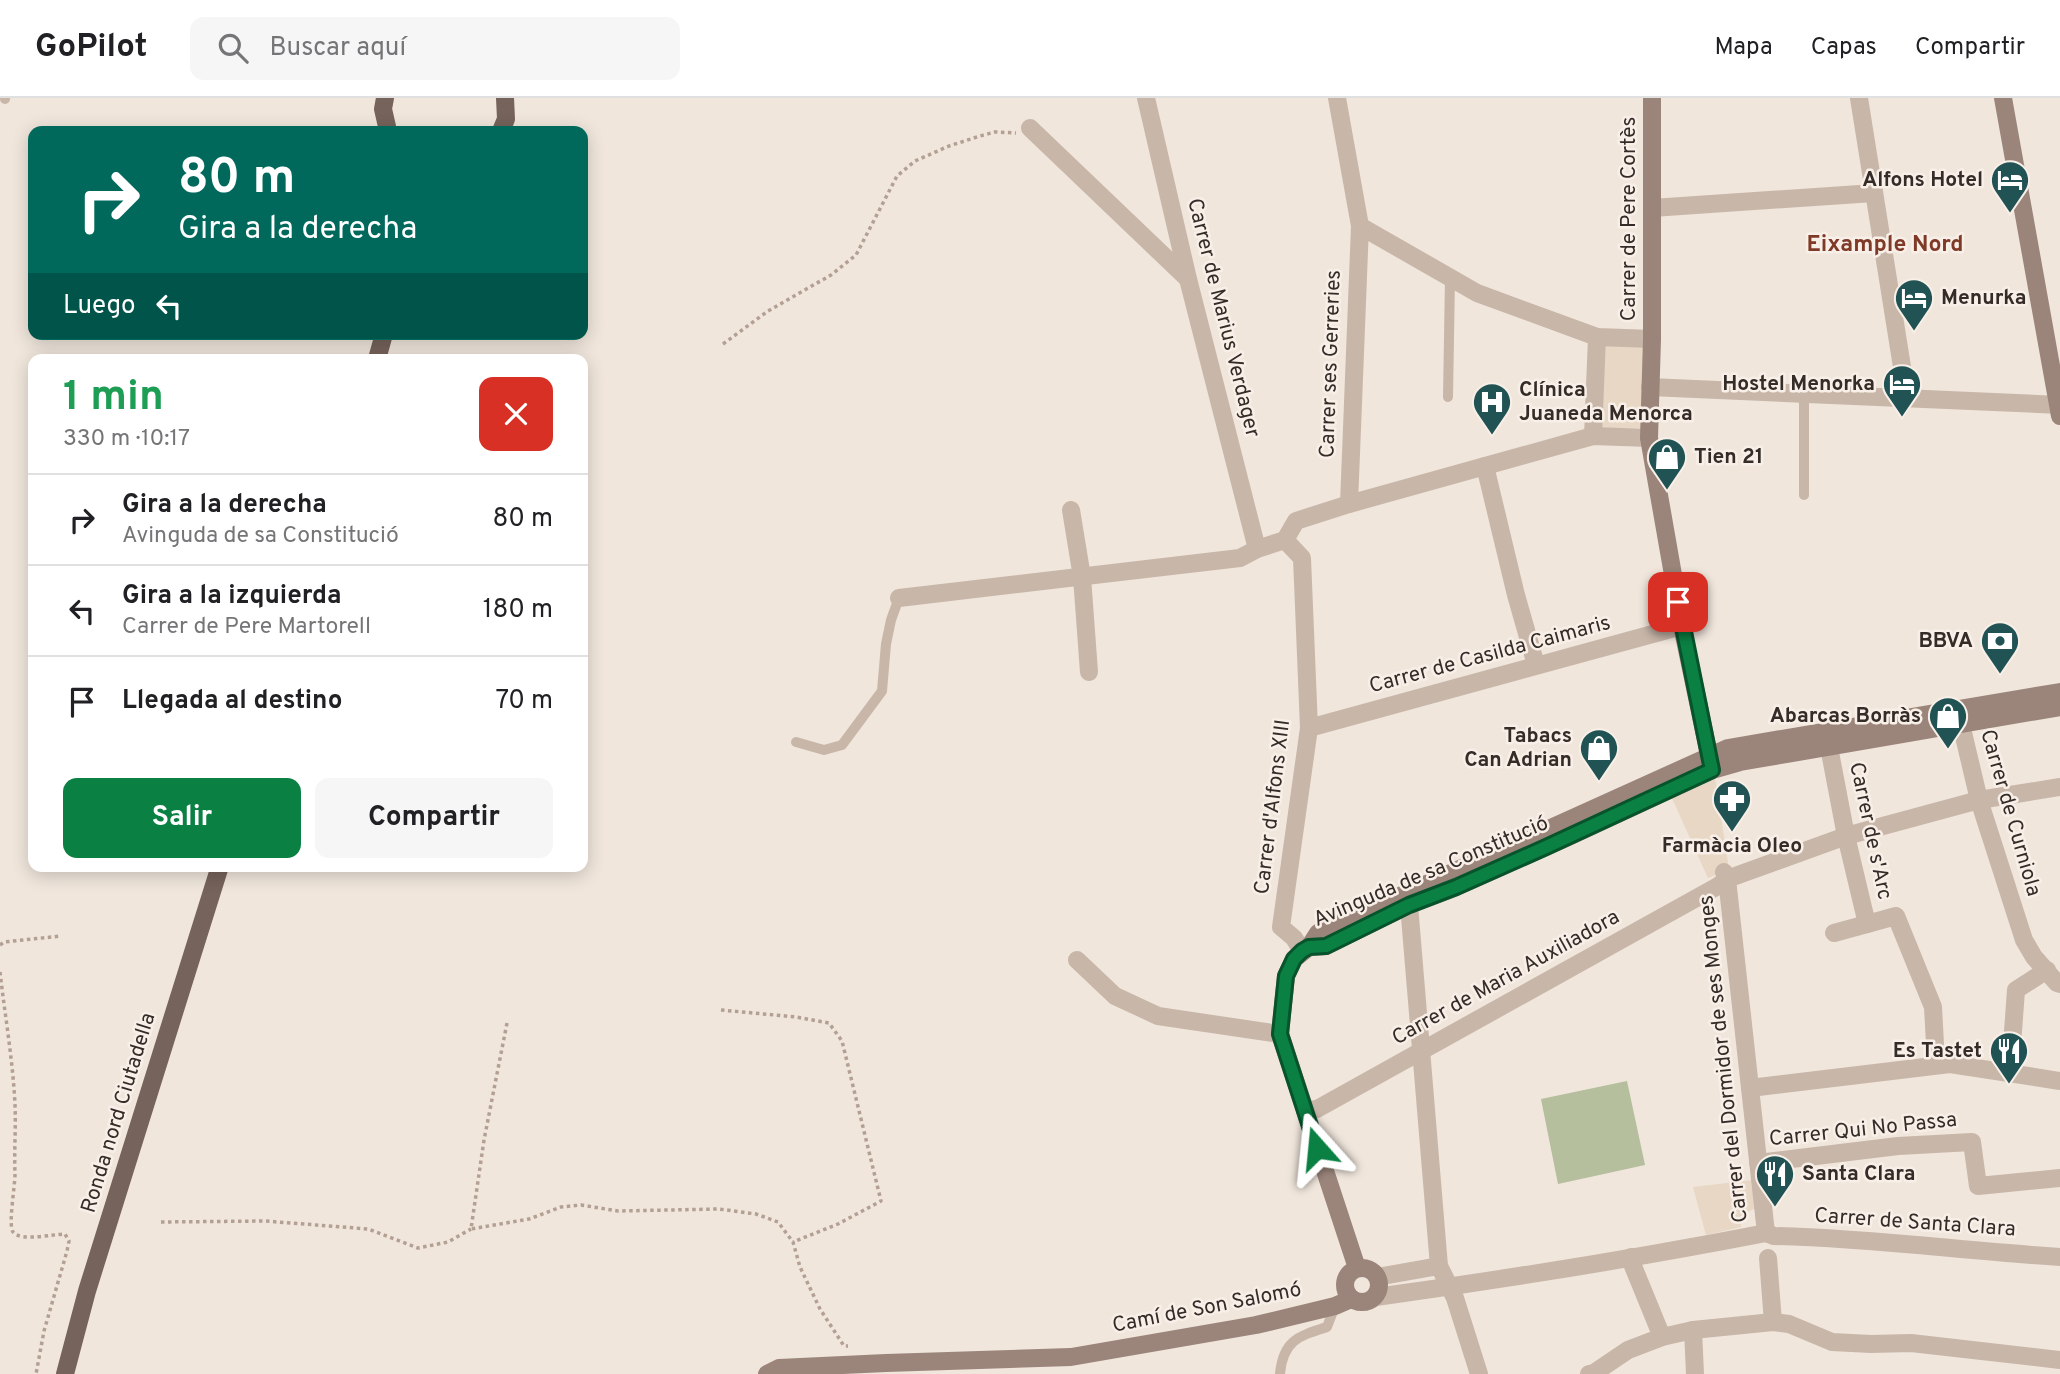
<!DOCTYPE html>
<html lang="es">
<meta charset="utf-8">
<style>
:root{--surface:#fff;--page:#f6f6f6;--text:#202124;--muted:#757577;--line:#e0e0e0;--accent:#0b8043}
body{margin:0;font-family:Overpass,sans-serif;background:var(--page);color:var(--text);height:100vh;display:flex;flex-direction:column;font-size:26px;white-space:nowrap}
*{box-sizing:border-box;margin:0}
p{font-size:23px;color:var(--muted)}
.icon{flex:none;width:38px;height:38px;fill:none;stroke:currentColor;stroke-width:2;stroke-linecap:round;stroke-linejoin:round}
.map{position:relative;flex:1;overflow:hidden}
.panel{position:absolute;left:28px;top:256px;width:560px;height:518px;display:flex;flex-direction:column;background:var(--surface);border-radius:14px;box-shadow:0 4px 18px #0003}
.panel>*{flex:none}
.guide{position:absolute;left:28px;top:28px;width:560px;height:214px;border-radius:14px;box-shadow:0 4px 18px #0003;background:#00695c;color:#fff;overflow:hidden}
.pin{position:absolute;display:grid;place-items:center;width:60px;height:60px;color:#fff;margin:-30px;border-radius:14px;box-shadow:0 4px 10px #0006}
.me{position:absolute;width:77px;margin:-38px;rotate:342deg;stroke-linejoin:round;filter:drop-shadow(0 0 5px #0008)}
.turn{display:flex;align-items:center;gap:24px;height:147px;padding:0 35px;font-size:32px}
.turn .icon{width:91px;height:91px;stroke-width:2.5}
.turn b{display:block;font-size:49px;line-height:60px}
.then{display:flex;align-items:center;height:66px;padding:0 35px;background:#0003;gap:14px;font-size:26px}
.round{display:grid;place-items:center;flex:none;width:74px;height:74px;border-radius:14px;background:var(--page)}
.head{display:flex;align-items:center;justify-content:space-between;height:119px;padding:0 35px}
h1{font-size:42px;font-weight:700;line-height:52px;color:#1e9e55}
.action{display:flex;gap:14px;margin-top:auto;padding:14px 35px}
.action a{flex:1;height:80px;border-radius:14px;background:var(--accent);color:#fff;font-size:28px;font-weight:700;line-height:80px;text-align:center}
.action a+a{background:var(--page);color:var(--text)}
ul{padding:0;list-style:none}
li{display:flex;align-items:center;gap:21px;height:91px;padding:0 35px;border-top:2px solid var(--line)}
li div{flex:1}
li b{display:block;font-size:26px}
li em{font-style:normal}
header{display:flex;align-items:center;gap:42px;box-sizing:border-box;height:98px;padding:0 35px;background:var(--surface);border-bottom:2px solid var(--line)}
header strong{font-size:33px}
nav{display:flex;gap:38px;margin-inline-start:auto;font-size:24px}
.search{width:490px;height:63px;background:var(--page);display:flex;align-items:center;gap:18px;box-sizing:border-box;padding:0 24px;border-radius:14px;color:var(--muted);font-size:26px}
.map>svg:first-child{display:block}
.green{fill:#b5be9d}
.plaza{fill:#e7d7c4}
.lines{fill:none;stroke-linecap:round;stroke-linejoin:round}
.path{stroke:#b3a093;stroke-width:3.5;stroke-dasharray:3.5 3.5;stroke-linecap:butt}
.lane{stroke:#c8b6a9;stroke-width:10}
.street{stroke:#c8b6a9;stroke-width:18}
.secondary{stroke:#9b857b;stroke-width:18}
.primary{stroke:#76635b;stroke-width:18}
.route-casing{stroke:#07532c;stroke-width:18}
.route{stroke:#0b8043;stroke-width:12}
.labels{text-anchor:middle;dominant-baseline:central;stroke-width:5;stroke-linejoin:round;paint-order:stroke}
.poi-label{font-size:21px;font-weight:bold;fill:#352c28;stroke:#f8f0e8;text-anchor:end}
.street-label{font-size:21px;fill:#352c28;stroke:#f8f0e8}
.neighbourhood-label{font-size:23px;font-weight:bold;fill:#7f3927;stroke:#f8f0e8}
</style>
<header>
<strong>GoPilot</strong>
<div class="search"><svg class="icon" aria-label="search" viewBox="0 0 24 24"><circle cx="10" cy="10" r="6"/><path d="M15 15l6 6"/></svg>Buscar aquí</div>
<nav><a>Mapa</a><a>Capas</a><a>Compartir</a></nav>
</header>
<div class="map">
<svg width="2060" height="1276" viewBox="0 0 2060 1276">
<rect width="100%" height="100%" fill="#f0e6dc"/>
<path class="green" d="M1627,983l18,84 -87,19 -17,-85z"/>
<g class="plaza">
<path d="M1592,246h52l-1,84 -52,2z"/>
<path d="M1715,680l14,91 -21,9 -37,-82z"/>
<path d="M1753,1082l3,28 -11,5 -4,6v8l-35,8 -13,-48z"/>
</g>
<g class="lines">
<g class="path">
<path d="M723,246l45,-33 63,-36 25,-20 41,-79 18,-15 34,-15 31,-10 15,-4 21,1"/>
<path d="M0,847l4,-3 57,-6"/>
<path d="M0,874c5,44 13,89 15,133 1,23 -1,46 0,69 0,13 -7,51 -2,58 7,10 41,2 52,2l4,7 -2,10 -23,80 -8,43"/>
<path d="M721,912l75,7 33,6 13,18 39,160 -43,23 -45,18"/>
<path d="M507,925l-23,117 -13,89 58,-10 32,-12 20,-2 37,6 101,-2 37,5 22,8 15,20 7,25 20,42 24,37h4"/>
<path d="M161,1124l104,-1 103,8 50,19 30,-6 23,-13"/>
</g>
<g class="lane">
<path d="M5,1v-1"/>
<path d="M1448,299l2,-120"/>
<path d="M1804,397v-101"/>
<path d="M796,644l28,8 18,-5 40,-54 4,-47 5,-24 8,-22"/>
<path d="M1280,1276c3,-34 19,-38 47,-47l8,-21"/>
</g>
<g class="street">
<path d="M1146,0l42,181 69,270"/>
<path d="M1337,0l23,128 -11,278"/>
<path d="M1859,0l48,300"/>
<path d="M1030,30l158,151"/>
<path d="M1652,110l222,-15"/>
<path d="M1360,128l117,67 120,44 55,2"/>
<path d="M1650,289l410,18"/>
<path d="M1593,338l4,-99"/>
<path d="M1485,368l31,129 20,70"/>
<path d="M1071,412l11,67 7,95"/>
<path d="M1285,442l17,18 7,170 -28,199 13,11 8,13"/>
<path d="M899,500l341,-40 17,-9 28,-9 11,-19 53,-17 244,-68 56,2"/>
<path d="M1961,626l18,76 45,140 10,17 23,26 3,1"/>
<path d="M1309,630l373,-102"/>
<path d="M1829,649l17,89 21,88 29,-8 37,91 2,37"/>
<path d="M1724,774l3,7 39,354"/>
<path d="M1416,800l-7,3v4l30,361 16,32 24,76"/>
<path d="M1834,835l33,-9"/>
<path d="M1077,862l38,36 43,20 122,18"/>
<path d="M2010,975l6,-83 31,-20"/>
<path d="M1750,990l200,-24 110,17"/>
<path d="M1305,1013l12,-2 401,-223 9,-7 119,-43 133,-36 81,-13"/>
<path d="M1758,1065l140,-17 74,-4 6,44 82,-8"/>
<path d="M1631,1159l2,9 29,71"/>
<path d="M1768,1160l5,64"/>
<path d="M1377,1179l62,-11"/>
<path d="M1376,1199c131,-18 261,-39 390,-64l8,3c96,2 190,15 286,21"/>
<path d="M1693,1232l2,44"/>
<path d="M1589,1276l5,-1 34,-23 34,-13 31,-7 80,-8 16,2 43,18 39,2 40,-1 149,17"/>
</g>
<g class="secondary">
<path d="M1652,0v241l-3,99 33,188 29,138"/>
<path d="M2003,0l57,318"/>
<path d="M1309,849l17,-1 83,-41 47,-18 112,-50 144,-67 28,-8 320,-55"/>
<circle cx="1362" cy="1187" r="17"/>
<path d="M1357,1170l-77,-234 6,-58 8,-17 15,-12 9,-14 410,-185 332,-56"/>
<path d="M767,1276l12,-6 107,-5 185,-6 185,-32 79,-19 16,-7"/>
</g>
<g class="primary">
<path d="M385,0l-2,11 5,22"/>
<path d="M501,33l5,-12 -1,-21"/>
<path d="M377,261l7,-25"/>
<path d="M65,1276l22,-83 133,-425"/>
</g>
</g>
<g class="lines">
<g class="route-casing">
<path id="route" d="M1317,1050l-37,-114 6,-58 8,-17 8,-8 7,-4 17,-1 83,-41 47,-18 90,-40 166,-77 -34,-168"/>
</g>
<use href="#route" class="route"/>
</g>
<defs>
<g id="hotel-pin" transform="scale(2.0125)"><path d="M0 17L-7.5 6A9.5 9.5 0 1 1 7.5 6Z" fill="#215254" stroke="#f8f0e8"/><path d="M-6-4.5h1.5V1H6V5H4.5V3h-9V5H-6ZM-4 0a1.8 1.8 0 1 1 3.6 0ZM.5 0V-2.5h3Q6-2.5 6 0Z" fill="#fff"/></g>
<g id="hospital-pin" transform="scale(2.0125)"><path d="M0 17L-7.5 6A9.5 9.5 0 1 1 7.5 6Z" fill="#215254" stroke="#f8f0e8"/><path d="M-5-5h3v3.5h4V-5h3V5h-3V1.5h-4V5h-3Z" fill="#fff"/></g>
<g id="shop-pin" transform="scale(2.0125)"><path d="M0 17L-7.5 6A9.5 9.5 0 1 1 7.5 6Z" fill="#215254" stroke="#f8f0e8"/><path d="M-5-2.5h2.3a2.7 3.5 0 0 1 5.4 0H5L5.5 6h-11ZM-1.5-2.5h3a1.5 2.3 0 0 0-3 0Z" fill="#fff"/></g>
<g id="bank-pin" transform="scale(2.0125)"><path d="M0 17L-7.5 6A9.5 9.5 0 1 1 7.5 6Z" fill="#215254" stroke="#f8f0e8"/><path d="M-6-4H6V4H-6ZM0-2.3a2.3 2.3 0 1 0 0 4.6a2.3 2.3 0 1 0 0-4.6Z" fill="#fff"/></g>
<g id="pharmacy-pin" transform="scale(2.0125)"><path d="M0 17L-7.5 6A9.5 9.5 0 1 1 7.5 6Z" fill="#215254" stroke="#f8f0e8"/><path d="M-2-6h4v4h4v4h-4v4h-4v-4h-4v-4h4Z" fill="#fff"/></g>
<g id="restaurant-pin" transform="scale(2.0125)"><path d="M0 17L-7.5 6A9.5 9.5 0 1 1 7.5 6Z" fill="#215254" stroke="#f8f0e8"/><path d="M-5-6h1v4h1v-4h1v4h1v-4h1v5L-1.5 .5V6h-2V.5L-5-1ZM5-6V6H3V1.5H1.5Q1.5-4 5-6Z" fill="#fff"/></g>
</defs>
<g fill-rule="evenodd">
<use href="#hotel-pin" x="2010" y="82"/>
<use href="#hotel-pin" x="1914" y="200"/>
<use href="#hotel-pin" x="1902" y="286"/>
<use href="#hospital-pin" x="1492" y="304"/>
<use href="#shop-pin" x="1667" y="359"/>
<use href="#bank-pin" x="2000" y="543"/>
<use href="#shop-pin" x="1948" y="618"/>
<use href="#shop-pin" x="1599" y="650"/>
<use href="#pharmacy-pin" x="1732" y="701"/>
<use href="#restaurant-pin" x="2009" y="953"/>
<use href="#restaurant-pin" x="1775" y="1076"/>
</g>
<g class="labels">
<g class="poi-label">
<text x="1983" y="82">Alfons Hotel</text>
<text x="1941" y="200" text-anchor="start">Menurka</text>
<text x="1875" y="286">Hostel Menorka</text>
<text x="1519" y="292" text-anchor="start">Clínica<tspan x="1519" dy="24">Juaneda Menorca</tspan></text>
<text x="1694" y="359" text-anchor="start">Tien 21</text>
<text x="1973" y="543">BBVA</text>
<text x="1921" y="618">Abarcas Borràs</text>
<text x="1572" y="638">Tabacs<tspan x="1572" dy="24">Can Adrian</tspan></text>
<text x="1732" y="748" text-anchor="middle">Farmàcia Oleo</text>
<text x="1982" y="953">Es Tastet</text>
<text x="1802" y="1076" text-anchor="start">Santa Clara</text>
</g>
<g class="street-label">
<text transform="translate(1629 121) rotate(-90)">Carrer de Pere Cortès</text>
<text transform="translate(1223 220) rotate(76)">Carrer de Marius Verdager</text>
<text transform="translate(1331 266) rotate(-88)">Carrer ses Gerreries</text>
<text transform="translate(1490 557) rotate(-15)">Carrer de Casilda Caimaris</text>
<text transform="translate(1273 709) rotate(-83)">Carrer d'Alfons XIII</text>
<text transform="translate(2010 715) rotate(74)">Carrer de Curniola</text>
<text transform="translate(1870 733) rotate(78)">Carrer de s'Arc</text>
<text transform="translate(1431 774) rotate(-23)">Avinguda de sa Constitució</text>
<text transform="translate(1506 880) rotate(-29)">Carrer de Maria Auxiliadora</text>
<text transform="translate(1724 961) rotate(-96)">Carrer del Dormidor de ses Monges</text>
<text transform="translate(119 1015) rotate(-73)">Ronda nord Ciutadella</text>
<text transform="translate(1863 1032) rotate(-6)">Carrer Qui No Passa</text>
<text transform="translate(1915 1125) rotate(4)">Carrer de Santa Clara</text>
<text transform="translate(1207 1210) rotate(-11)">Camí de Son Salomó</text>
</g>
<g class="neighbourhood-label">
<text x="1885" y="147">Eixample Nord</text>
</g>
</g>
</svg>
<div class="pin" style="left:1678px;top:504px;background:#d93025"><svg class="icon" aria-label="arrive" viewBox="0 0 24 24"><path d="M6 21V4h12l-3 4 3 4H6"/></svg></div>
<svg class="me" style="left:1317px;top:1050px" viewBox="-20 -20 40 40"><path d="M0-17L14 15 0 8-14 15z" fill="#0b8043" stroke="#fff" stroke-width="4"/></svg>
<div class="guide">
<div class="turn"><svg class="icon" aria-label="right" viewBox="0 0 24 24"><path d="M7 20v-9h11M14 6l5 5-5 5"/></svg><div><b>80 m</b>Gira a la derecha</div></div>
<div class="then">Luego<svg class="icon" aria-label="left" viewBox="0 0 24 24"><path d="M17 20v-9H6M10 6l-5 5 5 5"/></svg></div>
</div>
<section class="panel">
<div class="head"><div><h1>1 min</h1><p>330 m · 10:17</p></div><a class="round" style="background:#d93025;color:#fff"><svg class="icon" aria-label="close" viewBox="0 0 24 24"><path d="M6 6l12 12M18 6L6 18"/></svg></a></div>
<ul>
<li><svg class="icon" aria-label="right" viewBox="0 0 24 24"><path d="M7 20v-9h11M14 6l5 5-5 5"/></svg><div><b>Gira a la derecha</b><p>Avinguda de sa Constitució</p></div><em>80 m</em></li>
<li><svg class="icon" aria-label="left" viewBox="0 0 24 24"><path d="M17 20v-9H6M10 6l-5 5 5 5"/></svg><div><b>Gira a la izquierda</b><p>Carrer de Pere Martorell</p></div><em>180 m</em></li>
<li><svg class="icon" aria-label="arrive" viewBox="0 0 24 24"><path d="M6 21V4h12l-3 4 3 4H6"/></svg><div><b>Llegada al destino</b></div><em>70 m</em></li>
</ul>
<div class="action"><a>Salir</a><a>Compartir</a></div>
</section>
</div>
